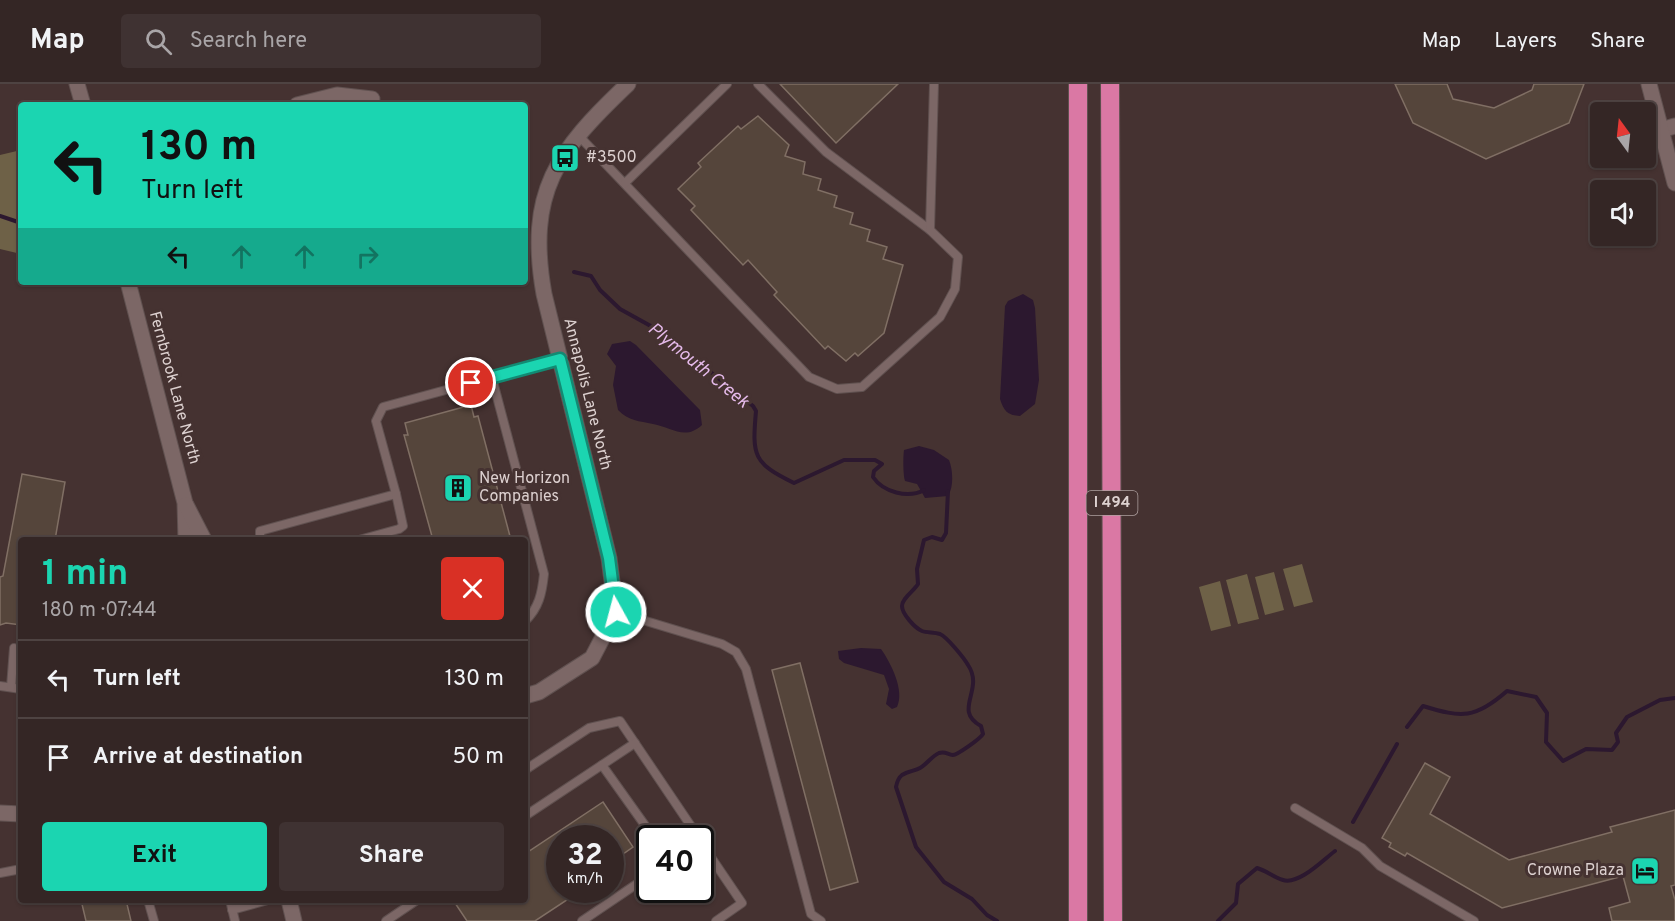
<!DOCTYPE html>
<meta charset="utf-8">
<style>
:root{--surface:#342625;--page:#3f3232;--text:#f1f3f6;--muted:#a9a5a7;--line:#4e4342;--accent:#1bd5b1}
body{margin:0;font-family:Overpass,sans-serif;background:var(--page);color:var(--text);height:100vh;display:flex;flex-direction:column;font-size:22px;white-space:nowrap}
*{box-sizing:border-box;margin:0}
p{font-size:20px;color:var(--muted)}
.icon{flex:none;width:33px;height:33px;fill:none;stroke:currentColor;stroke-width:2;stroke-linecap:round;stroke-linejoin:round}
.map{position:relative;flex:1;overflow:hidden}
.sheet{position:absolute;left:18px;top:453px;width:510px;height:366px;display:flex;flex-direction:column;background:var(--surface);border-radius:6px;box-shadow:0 2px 4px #0004,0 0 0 2px var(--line)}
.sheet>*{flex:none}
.top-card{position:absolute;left:18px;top:18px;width:510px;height:183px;border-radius:6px;box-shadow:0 2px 4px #0004,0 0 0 2px var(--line);background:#1bd5b1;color:#111;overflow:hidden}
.needle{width:39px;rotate:345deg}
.fabs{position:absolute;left:1590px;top:18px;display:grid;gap:12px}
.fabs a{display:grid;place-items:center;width:66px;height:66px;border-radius:6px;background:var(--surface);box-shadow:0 2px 4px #0004,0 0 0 2px var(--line);font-size:30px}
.speed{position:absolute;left:546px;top:741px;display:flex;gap:12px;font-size:30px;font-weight:700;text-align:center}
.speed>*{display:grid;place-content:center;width:78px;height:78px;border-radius:50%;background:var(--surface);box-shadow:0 2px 4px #0004,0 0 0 2px var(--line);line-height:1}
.speed small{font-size:15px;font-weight:400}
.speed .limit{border:3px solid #111;border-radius:9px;background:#fff;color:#111}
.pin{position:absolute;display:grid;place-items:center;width:51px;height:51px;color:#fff;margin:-26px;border:3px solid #fff;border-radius:50%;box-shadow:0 2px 6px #0007}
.me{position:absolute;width:66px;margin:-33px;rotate:353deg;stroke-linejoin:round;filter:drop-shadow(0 0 4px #0008)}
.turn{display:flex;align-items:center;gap:21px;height:126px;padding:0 24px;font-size:27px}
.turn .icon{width:78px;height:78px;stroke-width:2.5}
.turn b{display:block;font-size:42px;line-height:51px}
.lanes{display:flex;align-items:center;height:57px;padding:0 24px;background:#0003;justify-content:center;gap:30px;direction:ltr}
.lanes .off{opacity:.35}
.round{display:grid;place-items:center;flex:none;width:63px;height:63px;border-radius:6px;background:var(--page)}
.headline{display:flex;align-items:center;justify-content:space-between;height:102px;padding:0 24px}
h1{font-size:36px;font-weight:700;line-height:45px;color:var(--accent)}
.action{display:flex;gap:12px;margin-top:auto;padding:12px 24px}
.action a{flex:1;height:69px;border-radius:6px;background:var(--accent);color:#111;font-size:24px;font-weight:700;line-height:69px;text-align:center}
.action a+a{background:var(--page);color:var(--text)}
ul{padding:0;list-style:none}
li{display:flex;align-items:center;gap:18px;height:78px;padding:0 24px;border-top:2px solid var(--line)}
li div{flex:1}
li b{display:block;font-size:22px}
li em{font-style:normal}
header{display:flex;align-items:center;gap:36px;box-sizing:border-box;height:84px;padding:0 30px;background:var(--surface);border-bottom:2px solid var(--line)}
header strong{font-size:28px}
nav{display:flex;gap:33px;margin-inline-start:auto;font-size:21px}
.search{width:420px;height:54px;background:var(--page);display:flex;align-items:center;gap:15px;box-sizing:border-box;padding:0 21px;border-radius:6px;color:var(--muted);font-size:22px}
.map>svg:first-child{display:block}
.green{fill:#6e6147}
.water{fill:#2c182f}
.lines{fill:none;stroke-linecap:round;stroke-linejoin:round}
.stream{stroke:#2c182f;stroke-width:4}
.building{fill:#55453b;stroke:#806f64;stroke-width:1.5}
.service-casing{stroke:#605150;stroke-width:10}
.minor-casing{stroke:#605150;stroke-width:17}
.tertiary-casing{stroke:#605150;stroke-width:17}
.motorway-casing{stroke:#605150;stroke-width:20}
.service{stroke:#7c6766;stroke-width:8}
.minor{stroke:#7c6766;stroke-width:15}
.tertiary{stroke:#7c6766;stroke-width:15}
.motorway{stroke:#da78a4;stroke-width:18}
.route-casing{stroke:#128a73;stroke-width:15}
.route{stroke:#1bd5b1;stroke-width:10}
.labels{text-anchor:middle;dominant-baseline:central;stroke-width:6;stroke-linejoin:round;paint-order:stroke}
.shield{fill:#453231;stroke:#afa1a0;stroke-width:1.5}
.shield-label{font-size:15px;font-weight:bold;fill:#ddd1d0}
.poi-label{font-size:16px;fill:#ddd1d0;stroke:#453231;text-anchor:start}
.street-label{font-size:16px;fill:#ddd1d0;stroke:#453231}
.water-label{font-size:18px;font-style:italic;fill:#e5baea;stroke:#453231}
</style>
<header>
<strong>Map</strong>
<div class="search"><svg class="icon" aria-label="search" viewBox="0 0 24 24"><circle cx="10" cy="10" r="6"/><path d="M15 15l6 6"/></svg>Search here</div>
<nav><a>Map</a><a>Layers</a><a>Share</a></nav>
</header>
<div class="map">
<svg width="1675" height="837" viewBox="0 0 1675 837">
<rect width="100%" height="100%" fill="#453231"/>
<g class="green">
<path d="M21,66v104l-21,-5v-94z"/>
<path d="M1302,480l11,38 -19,5 -11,-38z"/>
<path d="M1274,488l10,38 -19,5 -10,-38z"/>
<path d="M1247,490l12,45 -21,5 -12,-44z"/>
<path d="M1220,497l11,45 -20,5 -12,-44z"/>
</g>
<g class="water">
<path d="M1023,210l10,6 2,8 4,72 -4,24 -15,12c-13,-1 -16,-5 -20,-17l5,-93 3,-5z"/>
<path d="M630,257l6,4 64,65 2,15c-17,16 -31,2 -49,-1 -14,-3 -24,-3 -35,-14l-5,-25 3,-19 -9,-12 5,-10z"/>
<path d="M919,362l15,4 15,10c4,10 5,27 -1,36l-23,2 -8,-14 -12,-3c-2,-6 -2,-25 -1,-31z"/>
<path d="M861,564l20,1c10,14 24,42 16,58l-5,2 -6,-5 3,-15 -5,-14 -40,-12 -5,-4 -1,-8z"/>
</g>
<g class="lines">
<g class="stream">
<path d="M0,132l21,7"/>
<path d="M574,188l17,4 9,14 20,19 38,21 95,76 3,5c-4,45 -3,52 38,72l50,-23h31l7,4 -8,7 -1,6c10,15 35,22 51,13"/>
<path d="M948,407l-2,42 -4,7 -10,-3 -8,3 -7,29 1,15c-4,7 -16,14 -16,22 0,8 13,22 20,25 5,2 12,1 18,3 7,3 24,24 28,31 17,25 -16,45 13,61l2,8c-3,5 -26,21 -30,21 -6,-1 -8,-4 -14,-2 -7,3 -12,11 -19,15 -5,3 -12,3 -18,7 -4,3 -5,7 -6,12l20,60 28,35 28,17 15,16 10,6"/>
<path d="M1407,643l16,-21c39,12 52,13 84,-15l29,6 11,16 -1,29 17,19 23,-12 26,1 6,-8 -2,-9 11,-16 33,-17 15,-2"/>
<path d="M1353,738l44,-78"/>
<path d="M1218,837l18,-18 2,-19 19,-16c10,3 16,9 26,12 16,5 40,-20 52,-29"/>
</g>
</g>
<g class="building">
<path d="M780,0h118l-62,59z"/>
<path d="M1395,0h52l6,15 41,9 38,-18 2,-6h50l-15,39 -83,36 -73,-36z"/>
<path d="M758,32l31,29 -4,11 20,6 -2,12 18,5 -3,11 19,6 -3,11 19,6 -3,11 20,6 -3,11 20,6 -4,12 20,6 -19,68 -26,23 -3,-3 -9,8 -18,-15 -3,3 -51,-54 3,-3 -29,-32 -5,5 -52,-55 4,-4 -17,-17 23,-22 -3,-4 40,-37 3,3z"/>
<path d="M471,321l3,12 4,-1 33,124h-78l-29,-105h4l-3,-12z"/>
<path d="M22,390l43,8 -10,58h-34v85l-15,-2 -6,2v-48l3,-1z"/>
<path d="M800,579l58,219 -28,8 -58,-220z"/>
<path d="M1425,679l25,14 -20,37 79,46 103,-28 -2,-5 65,-17v75l-4,1 4,14v21h-63l-3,-13 21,-6 -7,-26 -121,32 -95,-55 -2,3 -16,-9 2,-4 -9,-5z"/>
<path d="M603,718l30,45 -23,16v-25h-50v52h22l-47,31h-68l-14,-21h72v-46z"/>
<path d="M81,816h45l5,21h-45z"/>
</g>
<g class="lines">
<g class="service-casing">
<g id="service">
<path d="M758,0l68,68 104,78"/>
<path d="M578,51l231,242 28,12 25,-2 78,-70 15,-28 3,-32 -28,-27 4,-146"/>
<path d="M625,99l102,-99"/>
<path d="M492,294l52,196c-2,19 -5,34 -19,47"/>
<path d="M260,456v-9l136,-37 -20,-73 7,-14 177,-48"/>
<path d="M359,456l40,-11 4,-3 -7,-32"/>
<path d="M616,528l106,32 14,8 10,17 65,245 10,7"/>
<path d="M0,602l21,3"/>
<path d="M11,603l3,-39"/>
<path d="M602,681l52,73"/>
<path d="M525,686l64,-42 31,-7 79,117"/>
<path d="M1295,724l67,40 18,18 94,55"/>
<path d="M525,732l110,-73"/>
<path d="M700,757l42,62 -26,18"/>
<path d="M0,789l21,-4"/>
<path d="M148,816l6,21"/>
<path d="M230,816l5,21"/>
<path d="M232,826l36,-10"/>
<path d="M386,837l31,-21"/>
<path d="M582,837l68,-46"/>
</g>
</g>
<g class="minor-casing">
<g id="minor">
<path d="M297,21l40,-10 35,4"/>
<path d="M1661,46l14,-4"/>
</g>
</g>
<g class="tertiary-casing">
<g id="tertiary">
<path d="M77,0l6,21"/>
<path d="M1649,0l26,99"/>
<path d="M128,198l57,221 1,37"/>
<path d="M186,421l18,35"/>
<path d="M525,612l14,-4 53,-34 24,-46 -7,-54 -65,-264c-18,-102 13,-143 84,-210"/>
<path d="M0,729l21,1"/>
<path d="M289,816l5,21"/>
</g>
</g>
<g class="motorway-casing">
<g id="motorway">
<path d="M1110,0l3,837"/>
<path d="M1078,837v-837"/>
</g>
</g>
<use href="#service" class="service"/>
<use href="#minor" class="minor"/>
<use href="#tertiary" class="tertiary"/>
<use href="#motorway" class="motorway"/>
</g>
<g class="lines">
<g class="route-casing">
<path id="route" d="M471,299l89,-24 49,199 7,54"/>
</g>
<use href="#route" class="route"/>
</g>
<defs>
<g id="bus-square" transform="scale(1.5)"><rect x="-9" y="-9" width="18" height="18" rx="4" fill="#1bd5b1" stroke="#453231"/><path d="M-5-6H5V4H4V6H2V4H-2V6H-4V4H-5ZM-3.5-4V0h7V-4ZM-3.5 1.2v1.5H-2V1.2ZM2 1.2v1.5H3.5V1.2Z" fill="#111"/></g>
<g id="building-square" transform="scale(1.5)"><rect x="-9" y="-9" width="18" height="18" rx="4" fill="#1bd5b1" stroke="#453231"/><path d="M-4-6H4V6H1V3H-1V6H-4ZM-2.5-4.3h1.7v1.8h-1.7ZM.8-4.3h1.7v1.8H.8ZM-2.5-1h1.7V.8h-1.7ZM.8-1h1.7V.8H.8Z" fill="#111"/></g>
<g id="hotel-square" transform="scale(1.5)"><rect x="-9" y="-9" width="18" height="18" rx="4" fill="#1bd5b1" stroke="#453231"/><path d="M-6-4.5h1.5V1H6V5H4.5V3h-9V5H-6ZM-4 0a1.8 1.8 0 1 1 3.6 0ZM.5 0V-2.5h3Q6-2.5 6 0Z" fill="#111"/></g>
</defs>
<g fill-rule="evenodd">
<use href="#bus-square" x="565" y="74"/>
<use href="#building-square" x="458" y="404"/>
<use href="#hotel-square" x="1645" y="787"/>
</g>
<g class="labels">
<rect class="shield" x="1086.5" y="407" width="51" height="24" rx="4.5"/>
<g class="shield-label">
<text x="1112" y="419">I 494</text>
</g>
<g class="poi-label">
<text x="586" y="74">#3500</text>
<text x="479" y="395">New Horizon<tspan x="479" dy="18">Companies</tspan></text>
<text x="1624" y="787" text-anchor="end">Crowne Plaza</text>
</g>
<g class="street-label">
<text transform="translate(174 304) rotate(75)">Fernbrook Lane North</text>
<text transform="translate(587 310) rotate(76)">Annapolis Lane North</text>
</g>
<g class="water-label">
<text transform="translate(698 282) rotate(39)">Plymouth Creek</text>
</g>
</g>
</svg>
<div class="fabs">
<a><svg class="needle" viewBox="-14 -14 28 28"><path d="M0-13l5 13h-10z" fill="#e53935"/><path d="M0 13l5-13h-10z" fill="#a9a5a7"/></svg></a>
<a><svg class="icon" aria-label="sound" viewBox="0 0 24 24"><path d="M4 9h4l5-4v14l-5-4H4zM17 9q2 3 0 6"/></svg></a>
</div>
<div class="speed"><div>32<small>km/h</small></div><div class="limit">40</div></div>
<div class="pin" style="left:471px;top:299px;background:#d93025"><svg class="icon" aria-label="arrive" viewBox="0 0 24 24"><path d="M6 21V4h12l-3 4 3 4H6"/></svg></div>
<svg class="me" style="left:616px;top:528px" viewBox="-20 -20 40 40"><circle r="17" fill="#1bd5b1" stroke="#fff" stroke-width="3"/><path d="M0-11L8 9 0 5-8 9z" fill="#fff"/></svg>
<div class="top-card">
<div class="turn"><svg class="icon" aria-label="left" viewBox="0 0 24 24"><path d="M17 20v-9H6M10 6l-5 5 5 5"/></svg><div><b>130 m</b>Turn left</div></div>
<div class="lanes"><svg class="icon" aria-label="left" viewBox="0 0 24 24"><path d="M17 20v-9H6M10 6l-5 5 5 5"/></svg><svg class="icon off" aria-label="ahead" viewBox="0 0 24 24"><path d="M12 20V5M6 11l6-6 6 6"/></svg><svg class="icon off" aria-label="ahead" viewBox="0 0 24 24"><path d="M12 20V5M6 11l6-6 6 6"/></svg><svg class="icon off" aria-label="right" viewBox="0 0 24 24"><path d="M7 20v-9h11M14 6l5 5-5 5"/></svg></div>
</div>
<section class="sheet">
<div class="headline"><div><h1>1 min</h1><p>180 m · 07:44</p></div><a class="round" style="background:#d93025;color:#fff"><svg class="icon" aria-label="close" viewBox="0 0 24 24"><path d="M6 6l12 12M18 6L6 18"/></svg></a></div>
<ul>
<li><svg class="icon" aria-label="left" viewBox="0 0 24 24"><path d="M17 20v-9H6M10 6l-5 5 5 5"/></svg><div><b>Turn left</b></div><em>130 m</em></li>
<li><svg class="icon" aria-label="arrive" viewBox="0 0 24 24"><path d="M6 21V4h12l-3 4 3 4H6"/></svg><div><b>Arrive at destination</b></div><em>50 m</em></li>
</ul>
<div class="action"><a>Exit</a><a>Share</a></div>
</section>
</div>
